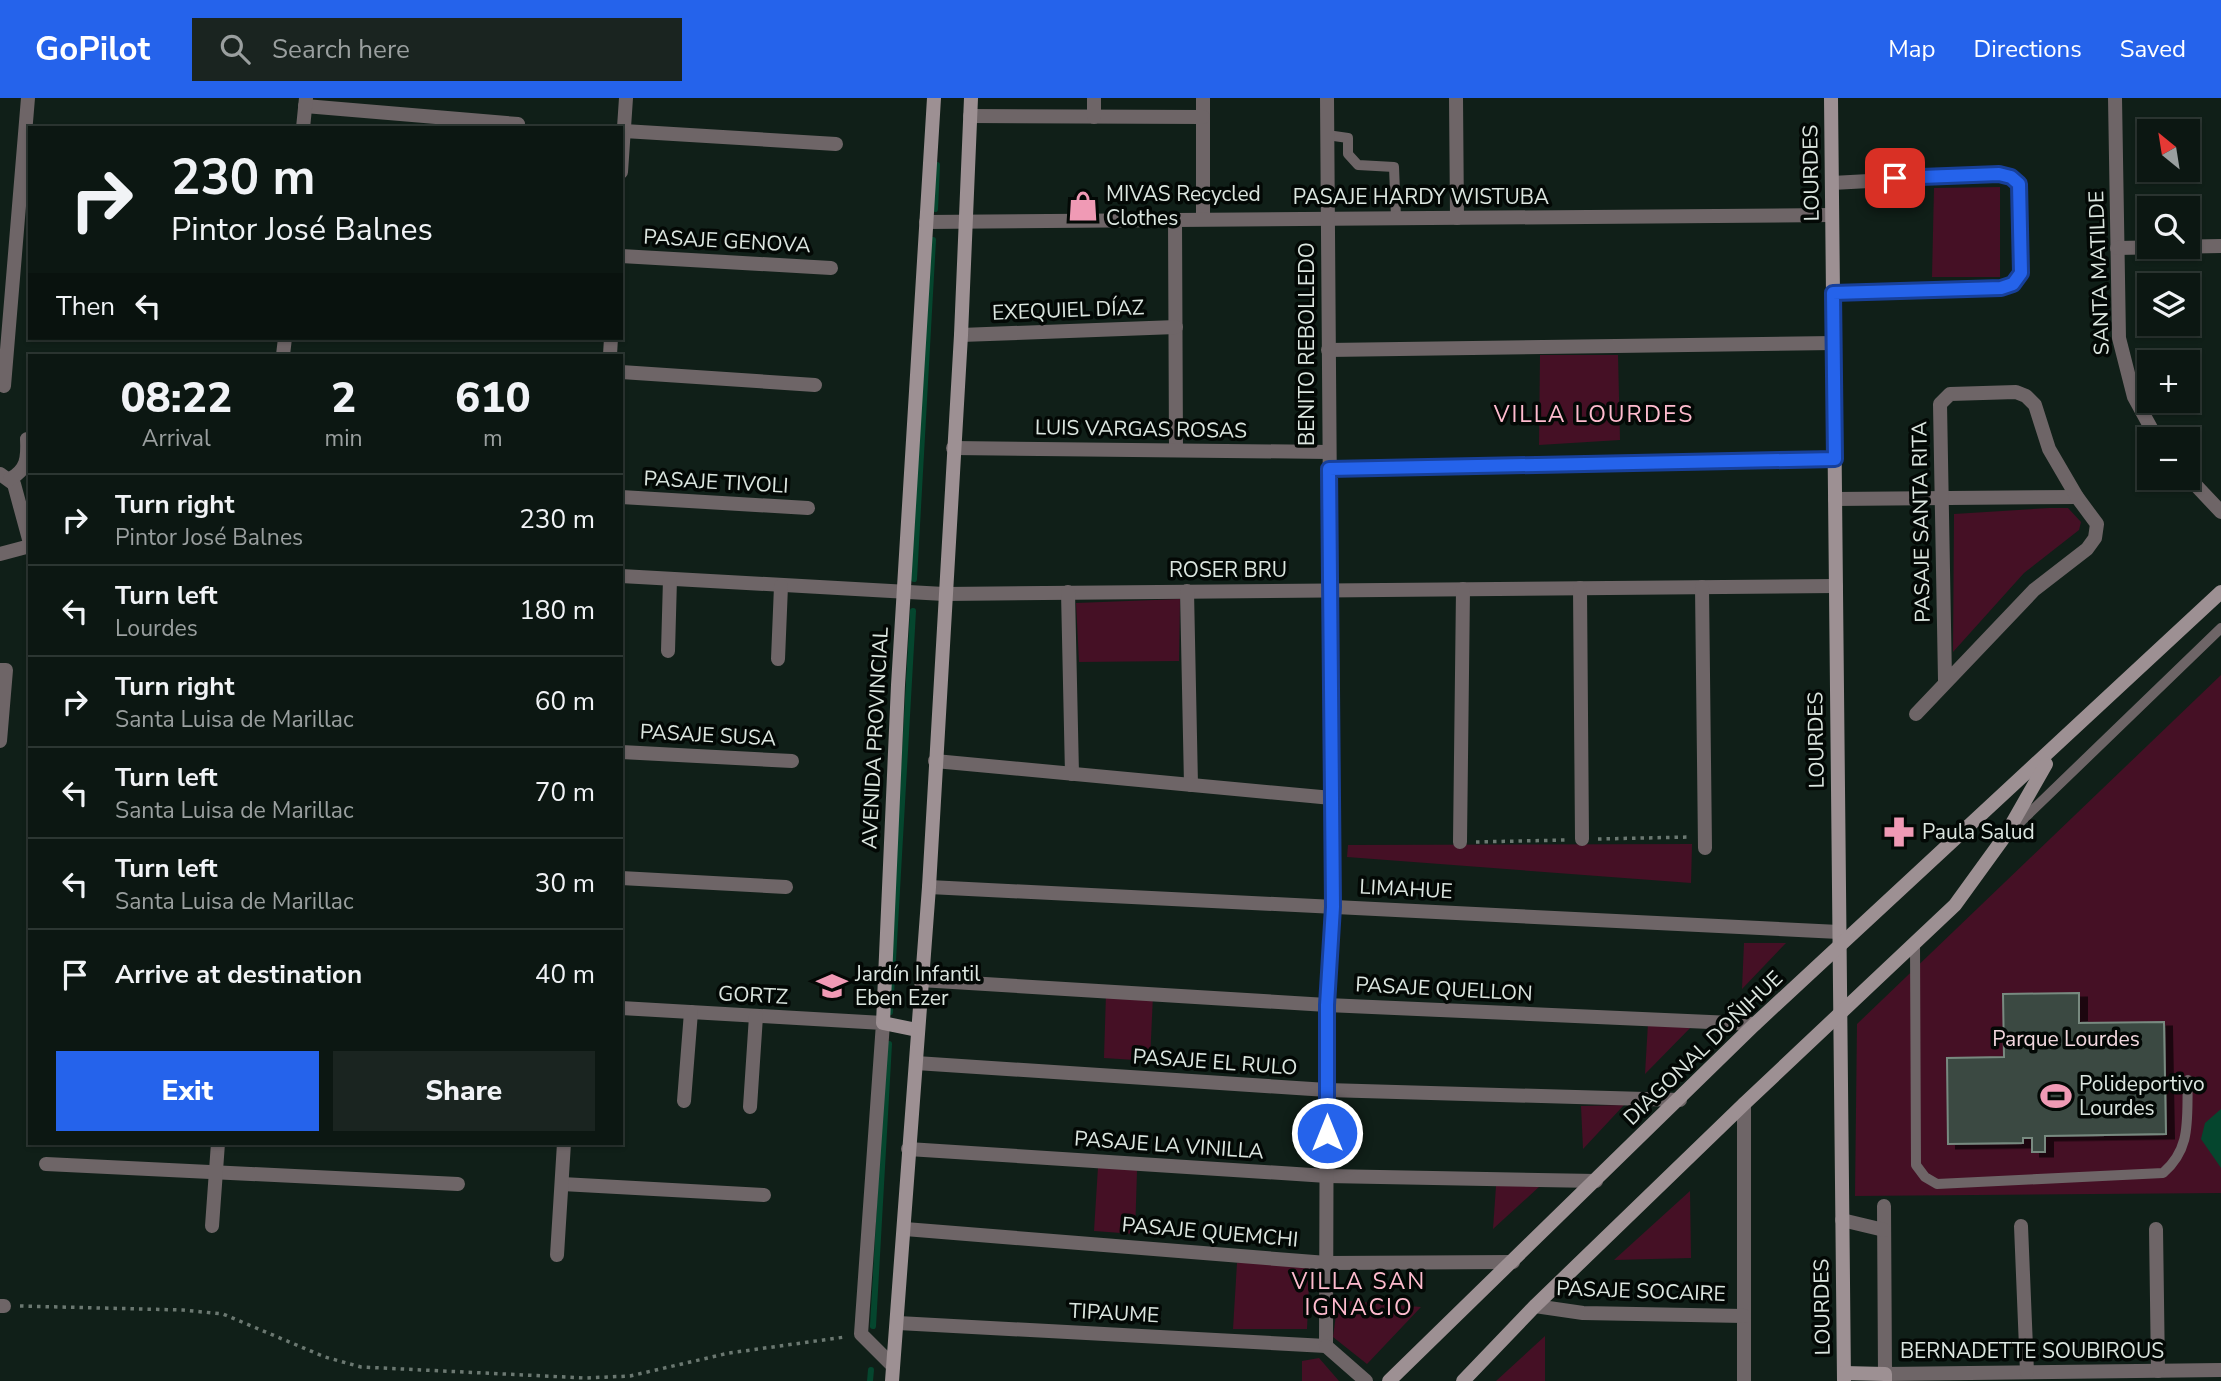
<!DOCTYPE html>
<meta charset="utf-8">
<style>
:root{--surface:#0c1712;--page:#1a2420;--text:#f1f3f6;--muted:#9a9f9f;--line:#2c3632;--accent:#2563eb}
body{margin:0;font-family:"Nunito Sans",sans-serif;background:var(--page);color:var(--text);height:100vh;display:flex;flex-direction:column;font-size:26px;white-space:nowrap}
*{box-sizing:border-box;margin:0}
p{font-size:23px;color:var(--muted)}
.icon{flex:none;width:38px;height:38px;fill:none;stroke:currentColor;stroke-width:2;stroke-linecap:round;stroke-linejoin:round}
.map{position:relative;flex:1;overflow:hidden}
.sheet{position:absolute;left:28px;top:256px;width:595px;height:791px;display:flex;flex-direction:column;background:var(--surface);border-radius:0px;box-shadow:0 2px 5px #0004,0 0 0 2px var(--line)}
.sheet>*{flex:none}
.banner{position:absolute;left:28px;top:28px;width:595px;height:214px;border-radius:0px;box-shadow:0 2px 5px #0004,0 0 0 2px var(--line);background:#0c1712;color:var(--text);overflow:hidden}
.needle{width:46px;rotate:330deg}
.buttons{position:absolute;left:2137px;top:21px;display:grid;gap:14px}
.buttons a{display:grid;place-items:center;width:63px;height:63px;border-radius:0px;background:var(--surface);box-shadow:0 2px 5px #0004,0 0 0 2px var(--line);font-size:35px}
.pin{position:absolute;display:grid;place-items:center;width:60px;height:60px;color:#fff;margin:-30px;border-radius:14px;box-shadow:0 4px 10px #0006}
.me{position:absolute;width:77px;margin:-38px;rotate:0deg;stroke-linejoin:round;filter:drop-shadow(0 0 5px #0008)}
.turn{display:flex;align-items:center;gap:24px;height:147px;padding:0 28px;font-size:32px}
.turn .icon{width:91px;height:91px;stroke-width:2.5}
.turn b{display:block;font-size:49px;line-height:60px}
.then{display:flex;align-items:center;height:66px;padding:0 28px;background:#0003;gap:14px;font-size:26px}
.eta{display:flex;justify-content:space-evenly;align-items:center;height:119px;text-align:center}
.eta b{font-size:42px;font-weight:800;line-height:49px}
.primary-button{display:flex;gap:14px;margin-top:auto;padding:14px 28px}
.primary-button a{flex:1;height:80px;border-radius:0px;background:var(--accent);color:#fff;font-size:28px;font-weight:800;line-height:80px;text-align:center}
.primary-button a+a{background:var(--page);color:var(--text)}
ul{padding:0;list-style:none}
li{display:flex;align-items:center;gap:21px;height:91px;padding:0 28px;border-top:2px solid var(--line)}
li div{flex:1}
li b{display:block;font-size:26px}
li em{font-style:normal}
header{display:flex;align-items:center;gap:42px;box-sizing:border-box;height:98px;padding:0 35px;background:var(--accent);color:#fff}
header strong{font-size:33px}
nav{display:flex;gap:38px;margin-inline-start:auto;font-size:24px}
.search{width:490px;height:63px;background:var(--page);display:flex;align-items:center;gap:18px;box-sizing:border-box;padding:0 24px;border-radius:0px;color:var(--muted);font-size:26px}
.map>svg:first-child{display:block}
.green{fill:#451025}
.water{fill:#05462e}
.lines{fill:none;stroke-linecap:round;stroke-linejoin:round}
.stream{stroke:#05462e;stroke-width:6}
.building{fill:#3a4a42;stroke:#788a80;stroke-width:2;filter:url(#shadow)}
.path{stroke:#6b7871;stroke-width:3.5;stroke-dasharray:3.5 5;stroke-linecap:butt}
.lane{stroke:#6e6567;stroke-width:10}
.street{stroke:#6e6567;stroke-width:14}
.secondary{stroke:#9d9093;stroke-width:14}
.route-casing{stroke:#184099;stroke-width:18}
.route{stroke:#2563eb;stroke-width:12}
.labels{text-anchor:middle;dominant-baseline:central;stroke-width:7;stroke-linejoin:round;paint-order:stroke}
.street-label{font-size:21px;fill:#dce6e0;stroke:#030805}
.poi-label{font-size:21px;fill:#dce6e0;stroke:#030805;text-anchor:start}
.park-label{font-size:21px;fill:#f2d7de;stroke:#030805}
.neighbourhood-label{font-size:23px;letter-spacing:2px;fill:#febbce;stroke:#030805}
</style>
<header>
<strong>GoPilot</strong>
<div class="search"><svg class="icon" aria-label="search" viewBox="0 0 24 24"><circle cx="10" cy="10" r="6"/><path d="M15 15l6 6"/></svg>Search here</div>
<nav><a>Map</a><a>Directions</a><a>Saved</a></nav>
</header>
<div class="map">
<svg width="2221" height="1283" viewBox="0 0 2221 1283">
<defs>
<filter id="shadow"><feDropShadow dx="8" dy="4.5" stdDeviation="0" flood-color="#0009"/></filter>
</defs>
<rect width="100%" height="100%" fill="#101f18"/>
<g class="green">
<path d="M2000,89v90h-68l2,-89z"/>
<path d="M1540,257h78l2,85 -81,5z"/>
<path d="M2049,410h19l13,14 -2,8 -55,43 -71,79 1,-138z"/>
<path d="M1180,501l-1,62 -100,1 -3,-59z"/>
<path d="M2221,577v518l-366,3 2,-172z"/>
<path d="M1692,746l-1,39 -344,-26 1,-12z"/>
<path d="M1744,845h42l-44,46z"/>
<path d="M1106,895l47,2 -3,66 -46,-3z"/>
<path d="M1648,925h47l-50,51z"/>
<path d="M1624,1007l-41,44 -2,-43z"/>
<path d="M1098,1069l39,3 -2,64 -41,-3z"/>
<path d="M1496,1088h44l-47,43z"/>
<path d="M1690,1093l1,67 -77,2z"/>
<path d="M1237,1165h73l-3,66h-74z"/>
<path d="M1338,1202l83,7 -54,57 -34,-27z"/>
<path d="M1545,1238v45h-49z"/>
<path d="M1319,1260l20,23h-37v-20z"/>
</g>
<path class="water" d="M2221,1011v59l-20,-29 4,-16z"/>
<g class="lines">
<g class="stream">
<path d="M935,111l2,-44"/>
<path d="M914,481l19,-339"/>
<path d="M890,914l23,-401"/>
<path d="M873,1228l16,-282"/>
<path d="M870,1283l1,-11"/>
</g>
</g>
<path class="building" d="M2079,895v30l85,-1 2,112 -121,2v16h-13v-14h-9v5l-75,1 -1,-86 57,-1 -1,-63z"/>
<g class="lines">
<g class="path">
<path d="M1598,741l91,-2"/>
<path d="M1476,744l90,-2"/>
<path d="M20,1208l163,4 40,4 102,43 36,10 224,11 45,-2 99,-23 116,-16"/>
</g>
<g class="lane">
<path d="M1327,37l21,3v16l10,11 36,2 2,51"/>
<path d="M2012,732l209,-202"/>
<path d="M1915,846l1,221 9,12 12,7 226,-11c30,-26 23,-56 25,-93"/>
</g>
<g class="street">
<path d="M1203,0v121"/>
<path d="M1456,0l1,120"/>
<path d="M2115,0l4,240 15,59 23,42"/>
<path d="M305,8l213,18"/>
<path d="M970,18l233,1"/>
<path d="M1094,19v-19"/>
<path d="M303,30l3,-30"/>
<path d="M624,33l212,13"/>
<path d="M621,74l5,-74"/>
<path d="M1832,85l167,-9 12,3 8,7 2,89 -8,11 -12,4 -168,5"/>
<path d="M1175,122l1,230"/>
<path d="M926,124l906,-7"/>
<path d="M2117,150l104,-2"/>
<path d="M621,158l210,12"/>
<path d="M961,237l215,-8"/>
<path d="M1328,252l506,-7"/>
<path d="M283,257l2,-17"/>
<path d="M610,257l1,-17"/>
<path d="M621,274l194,13"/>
<path d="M4,288l24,-288"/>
<path d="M953,350l376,4"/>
<path d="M1329,371l506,-10"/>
<path d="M0,376l14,10 16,59"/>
<path d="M2188,379l33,35"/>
<path d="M10,381c17,-9 18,-21 17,-40"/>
<path d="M621,399l187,11"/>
<path d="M1835,401l242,-2"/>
<path d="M0,456l30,-8"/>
<path d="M621,478l323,18 892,-8"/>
<path d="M1702,489l3,261"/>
<path d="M1580,490l2,251"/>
<path d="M1187,493l4,194"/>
<path d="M1068,494l4,182"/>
<path d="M668,553l2,-72"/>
<path d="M778,561l3,-73"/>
<path d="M0,572h6l-6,71"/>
<path d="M1916,616l118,-124 53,-41 8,-11 2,-14 -20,-27 -28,-48 -14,-44 -9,-9 -10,-4 -66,2 -10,10 5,276"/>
<path d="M621,654l171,9"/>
<path d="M935,663l397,37"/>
<path d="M1460,744l3,-253"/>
<path d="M621,780l165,9"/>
<path d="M929,789l910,45"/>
<path d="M920,882l407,25 428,19"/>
<path d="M621,910l262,15 -22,311 32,32"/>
<path d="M916,965l411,27 353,10"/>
<path d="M684,1003l7,-89"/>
<path d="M1744,1006v277"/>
<path d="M750,1009l6,-91"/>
<path d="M908,1051l419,27 269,5"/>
<path d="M46,1066l412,20"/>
<path d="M562,1086l202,11"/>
<path d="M1884,1108l1,168 336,-4"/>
<path d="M1842,1122l42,10"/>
<path d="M212,1128l6,-83"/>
<path d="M2021,1128l6,146"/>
<path d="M905,1131l422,34 186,-1"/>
<path d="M2156,1131l2,142"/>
<path d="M557,1157l7,-112"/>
<path d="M0,1208h4"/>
<path d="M1535,1208l48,7 161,3"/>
<path d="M898,1225l428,23"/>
<path d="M1326,1248l1,-341 6,-98 -6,-809"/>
<path d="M1326,1248l40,35"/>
</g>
<g class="secondary">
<path d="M1831,0l13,1283"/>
<path d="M917,932l-34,-7 15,-338 36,-587"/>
<path d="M1844,1275l41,1v7"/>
<path d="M892,1283l37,-494 32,-552 10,-237"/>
<path d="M1389,1283l366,-357 466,-432"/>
<path d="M1463,1283l72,-75 209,-202 211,-199 50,-69 41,-72"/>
</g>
</g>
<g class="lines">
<g class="route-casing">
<path id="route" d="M1327,1035v-128l6,-98 -4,-438 506,-10 -2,-166 168,-5 12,-4 8,-11 -2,-89 -8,-7 -12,-3 -104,4"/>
</g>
<use href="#route" class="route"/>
</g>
<defs>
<g id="shop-bare" transform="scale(2.415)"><path d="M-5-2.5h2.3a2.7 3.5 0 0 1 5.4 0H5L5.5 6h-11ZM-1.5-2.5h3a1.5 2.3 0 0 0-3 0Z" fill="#f09ab5" stroke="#030805" stroke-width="2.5" paint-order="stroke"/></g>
<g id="pharmacy-bare" transform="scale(2.415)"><path d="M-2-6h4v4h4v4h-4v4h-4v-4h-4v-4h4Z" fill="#f09ab5" stroke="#030805" stroke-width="2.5" paint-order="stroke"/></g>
<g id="school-bare" transform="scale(2.415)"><path d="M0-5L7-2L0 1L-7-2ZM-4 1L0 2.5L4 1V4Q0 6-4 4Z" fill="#f09ab5" stroke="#030805" stroke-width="2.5" paint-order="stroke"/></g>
<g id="stadium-bare" transform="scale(2.415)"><path d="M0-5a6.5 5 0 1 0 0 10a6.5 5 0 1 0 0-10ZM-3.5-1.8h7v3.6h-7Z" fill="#f09ab5" stroke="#030805" stroke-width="2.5" paint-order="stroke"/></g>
</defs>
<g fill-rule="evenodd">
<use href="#shop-bare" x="1083" y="108"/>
<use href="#pharmacy-bare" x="1899" y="734"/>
<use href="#school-bare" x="832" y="888"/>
<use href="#stadium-bare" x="2056" y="998"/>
</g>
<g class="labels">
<g class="street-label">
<text transform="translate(1811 75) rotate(-91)">LOURDES</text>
<text x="1421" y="99">PASAJE HARDY WISTUBA</text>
<text transform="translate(727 143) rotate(3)">PASAJE GENOVA</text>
<text transform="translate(2099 175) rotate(-92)">SANTA MATILDE</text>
<text transform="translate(1068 212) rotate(-2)">EXEQUIEL DÍAZ</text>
<text transform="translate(1307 246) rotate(-90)">BENITO REBOLLEDO</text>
<text transform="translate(1141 331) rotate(1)">LUIS VARGAS ROSAS</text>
<text transform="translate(716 384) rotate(3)">PASAJE TIVOLI</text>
<text transform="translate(1921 424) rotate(-91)">PASAJE SANTA RITA</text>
<text x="1228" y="472">ROSER BRU</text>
<text transform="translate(708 637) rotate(3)">PASAJE SUSA</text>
<text transform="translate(875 640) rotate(-87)">AVENIDA PROVINCIAL</text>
<text transform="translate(1816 642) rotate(-91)">LOURDES</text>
<text transform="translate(1406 791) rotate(3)">LIMAHUE</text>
<text transform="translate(1444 891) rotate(3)">PASAJE QUELLON</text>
<text transform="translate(753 897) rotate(3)">GORTZ</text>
<text transform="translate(1703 950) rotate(-44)">DIAGONAL DOÑIHUE</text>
<text transform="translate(1215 964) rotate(4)">PASAJE EL RULO</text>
<text transform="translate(1169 1047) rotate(4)">PASAJE LA VINILLA</text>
<text transform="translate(1210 1134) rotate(5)">PASAJE QUEMCHI</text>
<text transform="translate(1641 1193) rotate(2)">PASAJE SOCAIRE</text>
<text transform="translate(1822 1209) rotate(-91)">LOURDES</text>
<text transform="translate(1114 1215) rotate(3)">TIPAUME</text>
<text x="2032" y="1253">BERNADETTE SOUBIROUS</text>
</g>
<g class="poi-label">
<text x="1106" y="96">MIVAS Recycled<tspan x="1106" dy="24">Clothes</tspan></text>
<text x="1922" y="734">Paula Salud</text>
<text x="855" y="876">Jardín Infantil<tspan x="855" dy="24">Eben Ezer</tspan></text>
<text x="2079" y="986">Polideportivo<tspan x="2079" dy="24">Lourdes</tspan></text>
</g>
<g class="park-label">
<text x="2066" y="941">Parque Lourdes</text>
</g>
<g class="neighbourhood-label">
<text x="1594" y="316">VILLA LOURDES</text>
<text x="1359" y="1183">VILLA SAN<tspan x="1359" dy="26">IGNACIO</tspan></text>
</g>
</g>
</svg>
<div class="buttons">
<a><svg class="needle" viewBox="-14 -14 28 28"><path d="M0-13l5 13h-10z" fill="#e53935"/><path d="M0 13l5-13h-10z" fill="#9a9f9f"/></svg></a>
<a><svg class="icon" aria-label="search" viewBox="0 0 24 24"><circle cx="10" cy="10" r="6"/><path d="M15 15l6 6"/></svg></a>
<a><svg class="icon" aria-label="layers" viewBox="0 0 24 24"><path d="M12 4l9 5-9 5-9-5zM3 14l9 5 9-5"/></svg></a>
<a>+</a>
<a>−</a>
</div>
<div class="pin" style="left:1895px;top:80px;background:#d93025"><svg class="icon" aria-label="arrive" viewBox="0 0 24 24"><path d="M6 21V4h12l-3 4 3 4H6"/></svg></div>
<svg class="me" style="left:1327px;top:1035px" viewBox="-20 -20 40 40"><circle r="17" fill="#2563eb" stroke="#fff" stroke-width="3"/><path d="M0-11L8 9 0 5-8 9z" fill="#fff"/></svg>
<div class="banner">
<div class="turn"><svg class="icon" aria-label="right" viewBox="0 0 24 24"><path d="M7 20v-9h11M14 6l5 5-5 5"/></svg><div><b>230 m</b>Pintor José Balnes</div></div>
<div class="then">Then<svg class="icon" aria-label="left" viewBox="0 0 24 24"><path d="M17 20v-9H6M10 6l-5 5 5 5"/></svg></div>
</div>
<section class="sheet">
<div class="eta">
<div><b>08:22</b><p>Arrival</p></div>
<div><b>2</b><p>min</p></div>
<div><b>610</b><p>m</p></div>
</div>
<ul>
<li><svg class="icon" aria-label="right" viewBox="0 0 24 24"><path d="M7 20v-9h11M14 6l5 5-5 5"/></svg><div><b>Turn right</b><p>Pintor José Balnes</p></div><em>230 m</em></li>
<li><svg class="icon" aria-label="left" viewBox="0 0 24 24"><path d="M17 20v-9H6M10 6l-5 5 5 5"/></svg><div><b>Turn left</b><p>Lourdes</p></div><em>180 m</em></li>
<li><svg class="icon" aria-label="right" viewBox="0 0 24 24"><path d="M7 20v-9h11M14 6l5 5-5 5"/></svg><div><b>Turn right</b><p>Santa Luisa de Marillac</p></div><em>60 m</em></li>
<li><svg class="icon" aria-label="left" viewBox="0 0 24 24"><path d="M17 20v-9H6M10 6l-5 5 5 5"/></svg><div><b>Turn left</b><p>Santa Luisa de Marillac</p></div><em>70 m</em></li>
<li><svg class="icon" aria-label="left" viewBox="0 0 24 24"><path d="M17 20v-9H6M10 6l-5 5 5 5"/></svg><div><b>Turn left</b><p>Santa Luisa de Marillac</p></div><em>30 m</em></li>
<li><svg class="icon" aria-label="arrive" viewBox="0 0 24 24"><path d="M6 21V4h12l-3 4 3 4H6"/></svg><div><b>Arrive at destination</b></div><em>40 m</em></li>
</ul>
<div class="primary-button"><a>Exit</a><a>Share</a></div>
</section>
</div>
